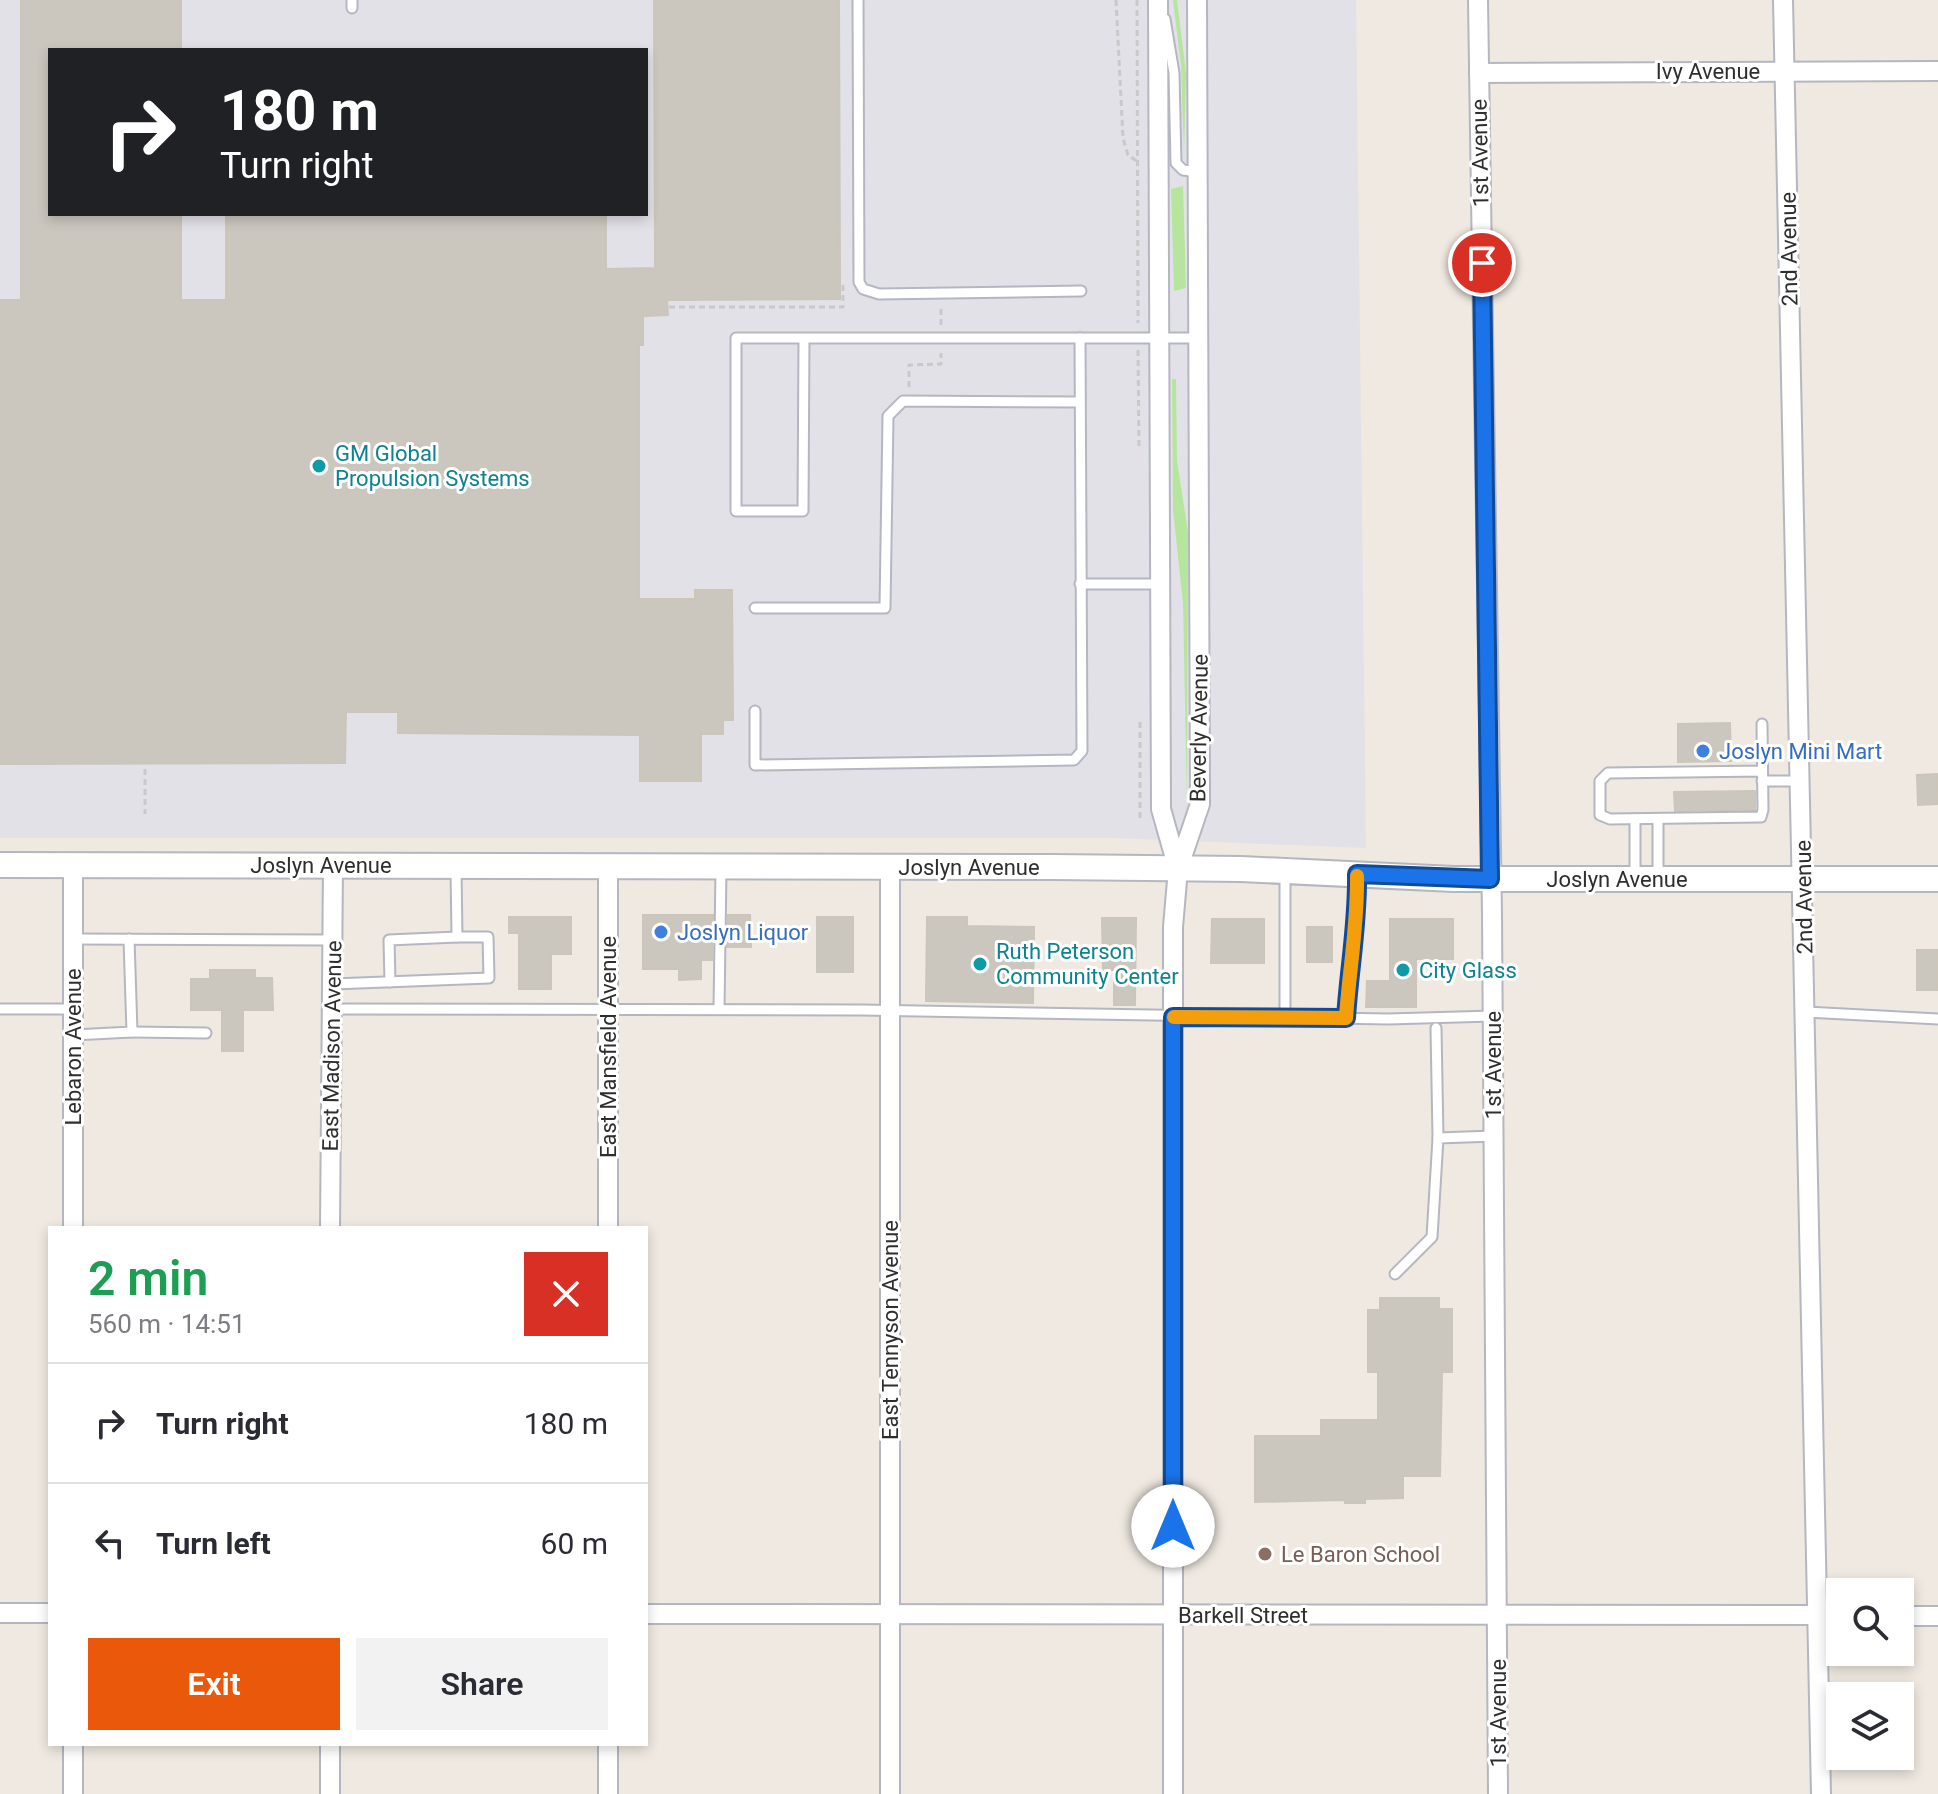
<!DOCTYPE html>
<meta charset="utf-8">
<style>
:root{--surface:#fff;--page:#f2f2f3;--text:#2b2b33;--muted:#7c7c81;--line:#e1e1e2;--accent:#ea580c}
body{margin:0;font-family:Roboto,sans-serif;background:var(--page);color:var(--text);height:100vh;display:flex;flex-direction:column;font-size:30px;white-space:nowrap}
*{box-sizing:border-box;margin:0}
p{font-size:26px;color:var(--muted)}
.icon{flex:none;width:44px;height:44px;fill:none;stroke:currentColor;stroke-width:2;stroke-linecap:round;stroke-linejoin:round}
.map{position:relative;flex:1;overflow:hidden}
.details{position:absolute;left:48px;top:1226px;width:600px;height:520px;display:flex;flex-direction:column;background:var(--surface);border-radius:0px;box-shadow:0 4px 12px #0003}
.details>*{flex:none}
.banner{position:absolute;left:48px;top:48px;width:600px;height:168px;border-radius:0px;box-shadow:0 4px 12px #0003;background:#202124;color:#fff;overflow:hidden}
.buttons{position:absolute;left:1826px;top:1578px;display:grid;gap:16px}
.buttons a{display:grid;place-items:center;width:88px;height:88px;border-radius:0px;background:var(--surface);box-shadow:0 4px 12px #0003;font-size:40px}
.pin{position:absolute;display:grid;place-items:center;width:68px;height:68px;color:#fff;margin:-34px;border:4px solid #fff;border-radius:50%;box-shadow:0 2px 8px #0007}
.me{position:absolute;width:88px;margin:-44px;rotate:0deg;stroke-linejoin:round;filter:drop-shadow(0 0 6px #0008)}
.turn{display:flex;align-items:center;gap:28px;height:168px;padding:0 40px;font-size:36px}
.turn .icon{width:104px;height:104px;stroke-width:2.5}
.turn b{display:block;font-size:56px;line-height:68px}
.round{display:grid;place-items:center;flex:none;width:84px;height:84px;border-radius:0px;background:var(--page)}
.head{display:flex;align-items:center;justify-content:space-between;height:136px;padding:0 40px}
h1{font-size:48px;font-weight:600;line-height:60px;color:#1e9e55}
.button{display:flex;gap:16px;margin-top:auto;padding:16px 40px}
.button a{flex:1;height:92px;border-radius:0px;background:var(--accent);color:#fff;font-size:32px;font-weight:600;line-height:92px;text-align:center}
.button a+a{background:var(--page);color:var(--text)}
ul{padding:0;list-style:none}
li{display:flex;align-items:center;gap:24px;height:120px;padding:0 40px;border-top:2px solid var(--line)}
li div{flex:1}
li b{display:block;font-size:30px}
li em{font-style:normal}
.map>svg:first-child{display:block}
.industrial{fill:#e3e1e8;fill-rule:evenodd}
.green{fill:#b6e59e}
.building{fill:#cbc7bf;stroke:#cbc5ba;stroke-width:2}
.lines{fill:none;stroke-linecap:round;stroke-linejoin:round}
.service-casing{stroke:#b4b7c1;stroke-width:13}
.minor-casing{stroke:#b4b7c1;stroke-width:22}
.secondary-casing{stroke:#b4b7c1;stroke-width:28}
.path{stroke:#c9c9c9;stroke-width:3;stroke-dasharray:6 4;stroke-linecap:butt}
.service{stroke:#fff;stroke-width:9}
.minor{stroke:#fff;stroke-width:18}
.secondary{stroke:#fff;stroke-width:24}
.route-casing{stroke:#114b97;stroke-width:20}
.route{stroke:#1a73e8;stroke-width:14}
.slow{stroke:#f59e0b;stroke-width:14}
.culture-dot{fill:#0f9aa8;stroke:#fff;stroke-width:3}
.shop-dot{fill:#3f7fe0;stroke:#fff;stroke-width:3}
.education-dot{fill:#8d6e63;stroke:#fff;stroke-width:3}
.labels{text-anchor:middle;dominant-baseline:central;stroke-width:6;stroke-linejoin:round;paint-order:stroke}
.street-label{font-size:22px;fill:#2e2e2e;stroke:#fff}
.culture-label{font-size:22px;fill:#0d838f;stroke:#fff;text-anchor:start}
.shop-label{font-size:22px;fill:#366cbe;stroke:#fff;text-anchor:start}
.education-label{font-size:22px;fill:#785e54;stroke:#fff;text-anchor:start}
</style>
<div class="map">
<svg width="1938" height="1794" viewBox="0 0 1938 1794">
<rect width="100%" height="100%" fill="#efe9e1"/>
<path class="industrial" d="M0,0h1356l10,848 -253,-10h-1113zM50,50h596v164h-596z"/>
<g class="green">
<path d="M1173,0h4l9,73 -2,83 -3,-90z"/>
<path d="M1183,186l3,102 -12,3 -3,-102z"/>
<path d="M1172,379h4l1,82 11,71 -1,272 -4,-201 -10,-93z"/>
</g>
<g class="building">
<path d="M21,0h160v50h-131v164h131v86h45v-86h380v55l49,-1 -1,-268h185l1,299 -173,1 1,15 -25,1v29h-4v254h56v-9h37l1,130h-10v14h-22v47h-61v-46l-242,-2v-21h-52l-1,51 -345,1v-464h21z"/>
<path d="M1730,723l1,38 -53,1v-38z"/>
<path d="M1937,774l1,30 -20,1 -1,-30z"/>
<path d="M1755,791v19l-80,1 -1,-19z"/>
<path d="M643,915h70l-1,45h-11v19l-22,1v-11h-36z"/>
<path d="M728,915h22l1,32h-24z"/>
<path d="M509,917h62v37h-20v35h-32v-56h-10z"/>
<rect x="817" y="917" width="36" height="55"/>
<path d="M927,917h40v9l67,1 -1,76 -107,-2z"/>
<path d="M1102,918h34l-1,87h-21v-35h-11z"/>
<path d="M1212,919h52v44h-53z"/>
<path d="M1390,919h63v40h-37v48h-50l1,-26h23z"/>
<rect x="1307" y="927" width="25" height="35"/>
<rect x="1917" y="950" width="21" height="40"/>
<path d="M210,970h45v8h17l1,32h-30v41h-21v-41h-31v-31h19z"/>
<path d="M1380,1298h59v11h13v63h-10l-2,104h-37v22l-38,1v4h-20v-3l-90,2v-66h66v-16h57v-48h-10v-62h12z"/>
</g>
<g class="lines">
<g class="service-casing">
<g id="service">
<path d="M858,0l1,282 4,7 16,5 202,-3"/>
<path d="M352,8v-8"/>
<path d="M1165,19l9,54 2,90 7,7 15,2"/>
<path d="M804,338l-1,173h-67v-173h462"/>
<path d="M1080,584h80"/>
<path d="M755,608h130l3,-192 15,-15 177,1"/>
<path d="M755,711v54l319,-5 8,-9 -2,-413"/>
<path d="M1762,724l1,86 -2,7 -151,2 -10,-4v-34l8,-8 154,-2"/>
<path d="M1762,781h39"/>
<path d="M1635,819v57"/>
<path d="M1285,871v147"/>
<path d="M1658,876v-57"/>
<path d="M73,939l260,1"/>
<path d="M390,982l-1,-42 68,-3"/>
<path d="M333,984l156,-6 -1,-41h-31l-1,-68"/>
<path d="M0,1009h73"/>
<path d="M333,1009l528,1 527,9 105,-3"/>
<path d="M719,1009l2,-140"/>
<path d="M1806,1012l132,7"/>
<path d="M1346,1018c3,-47 12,-93 11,-140"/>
<path d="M1436,1028l2,110"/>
<path d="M132,1032l74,1"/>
<path d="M73,1035l59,-3 -3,-93"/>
<path d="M1395,1274l37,-37 6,-99 56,-2"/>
</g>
</g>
<g class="minor-casing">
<g id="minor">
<path d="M1158,0l3,809 17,60"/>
<path d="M1478,0l14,914 6,880"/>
<path d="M1783,0l38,1794"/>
<path d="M1479,73l459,-2"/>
<path d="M73,1228v-363"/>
<path d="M330,1228l3,-363"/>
<path d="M608,1228v-362"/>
<path d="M0,1613h50"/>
<path d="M646,1614l1194,1"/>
<path d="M1900,1616h38"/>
<path d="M73,1744v50"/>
<path d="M330,1794v-50"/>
<path d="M608,1794v-50"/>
<path d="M890,1794v-928"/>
<path d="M1173,1794v-867l5,-58 22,-65 -3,-804"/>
</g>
</g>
<g class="secondary-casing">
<path id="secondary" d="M0,865l1051,2 190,2 213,10h484"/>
</g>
<g class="path">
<path d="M1116,0l7,138 5,17 10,7"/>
<path d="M1137,0l1,323"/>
<path d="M669,307h174v-23"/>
<path d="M941,325v-20"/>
<path d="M1138,350l1,96"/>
<path d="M909,387v-22l32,-1v-11"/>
<path d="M145,769v45"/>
<path d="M1140,818v-96"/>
</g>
<use href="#service" class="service"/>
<use href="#minor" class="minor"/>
<use href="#secondary" class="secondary"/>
</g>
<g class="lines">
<g class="route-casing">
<path id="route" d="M1173,1526v-509l173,1c3,-48 12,-95 11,-144l133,5 -8,-616"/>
</g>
<use href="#route" class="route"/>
<path class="slow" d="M1174,1017l172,1c3,-47 12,-94 11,-142"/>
</g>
<g class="culture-dot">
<circle cx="319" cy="466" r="8"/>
<circle cx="980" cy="964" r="8"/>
<circle cx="1403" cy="970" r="8"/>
</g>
<g class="shop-dot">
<circle cx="1703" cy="751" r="8"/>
<circle cx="661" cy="932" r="8"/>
</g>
<circle class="education-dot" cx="1265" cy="1554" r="8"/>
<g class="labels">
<g class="street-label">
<text x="1708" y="71">Ivy Avenue</text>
<text transform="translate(1480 153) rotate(-91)">1st Avenue</text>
<text transform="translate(1789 249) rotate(-91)">2nd Avenue</text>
<text transform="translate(1199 728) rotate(-89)">Beverly Avenue</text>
<text x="321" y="865">Joslyn Avenue</text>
<text x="969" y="867">Joslyn Avenue</text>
<text x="1617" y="879">Joslyn Avenue</text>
<text transform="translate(1804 897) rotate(-91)">2nd Avenue</text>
<text transform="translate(332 1046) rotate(-89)">East Madison Avenue</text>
<text transform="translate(73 1047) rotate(-90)">Lebaron Avenue</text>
<text transform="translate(608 1047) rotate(-90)">East Mansfield Avenue</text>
<text transform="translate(1493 1065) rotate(-90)">1st Avenue</text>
<text transform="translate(890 1330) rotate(-90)">East Tennyson Avenue</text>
<text x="1243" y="1615">Barkell Street</text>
<text transform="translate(1498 1713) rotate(-90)">1st Avenue</text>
</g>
<g class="culture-label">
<text x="335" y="453">GM Global<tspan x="335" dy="25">Propulsion Systems</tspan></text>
<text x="996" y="951">Ruth Peterson<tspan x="996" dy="25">Community Center</tspan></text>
<text x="1419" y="970">City Glass</text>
</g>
<g class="shop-label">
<text x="1719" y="751">Joslyn Mini Mart</text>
<text x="677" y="932">Joslyn Liquor</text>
</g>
<g class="education-label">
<text x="1281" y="1554">Le Baron School</text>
</g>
</g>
</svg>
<div class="buttons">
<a><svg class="icon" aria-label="search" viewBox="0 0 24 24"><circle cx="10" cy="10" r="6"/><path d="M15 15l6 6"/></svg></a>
<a><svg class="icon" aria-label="layers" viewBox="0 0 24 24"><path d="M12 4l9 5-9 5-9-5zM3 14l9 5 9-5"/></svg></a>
</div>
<div class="pin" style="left:1482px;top:263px;background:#d93025"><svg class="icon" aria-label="arrive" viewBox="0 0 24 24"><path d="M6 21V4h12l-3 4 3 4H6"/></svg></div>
<svg class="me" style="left:1173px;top:1526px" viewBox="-20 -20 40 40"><circle r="19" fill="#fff"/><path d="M0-13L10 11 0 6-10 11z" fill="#1a73e8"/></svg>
<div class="banner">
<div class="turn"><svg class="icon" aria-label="right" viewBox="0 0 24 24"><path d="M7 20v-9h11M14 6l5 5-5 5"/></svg><div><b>180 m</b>Turn right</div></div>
</div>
<section class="details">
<div class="head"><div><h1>2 min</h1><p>560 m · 14:51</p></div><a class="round" style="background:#d93025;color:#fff"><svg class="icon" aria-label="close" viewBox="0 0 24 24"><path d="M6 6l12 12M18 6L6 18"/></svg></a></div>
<ul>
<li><svg class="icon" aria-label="right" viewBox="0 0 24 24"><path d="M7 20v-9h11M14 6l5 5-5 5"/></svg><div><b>Turn right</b></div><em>180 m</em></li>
<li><svg class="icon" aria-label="left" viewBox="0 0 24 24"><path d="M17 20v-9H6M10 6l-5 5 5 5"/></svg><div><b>Turn left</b></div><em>60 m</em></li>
</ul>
<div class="button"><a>Exit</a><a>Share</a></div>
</section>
</div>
